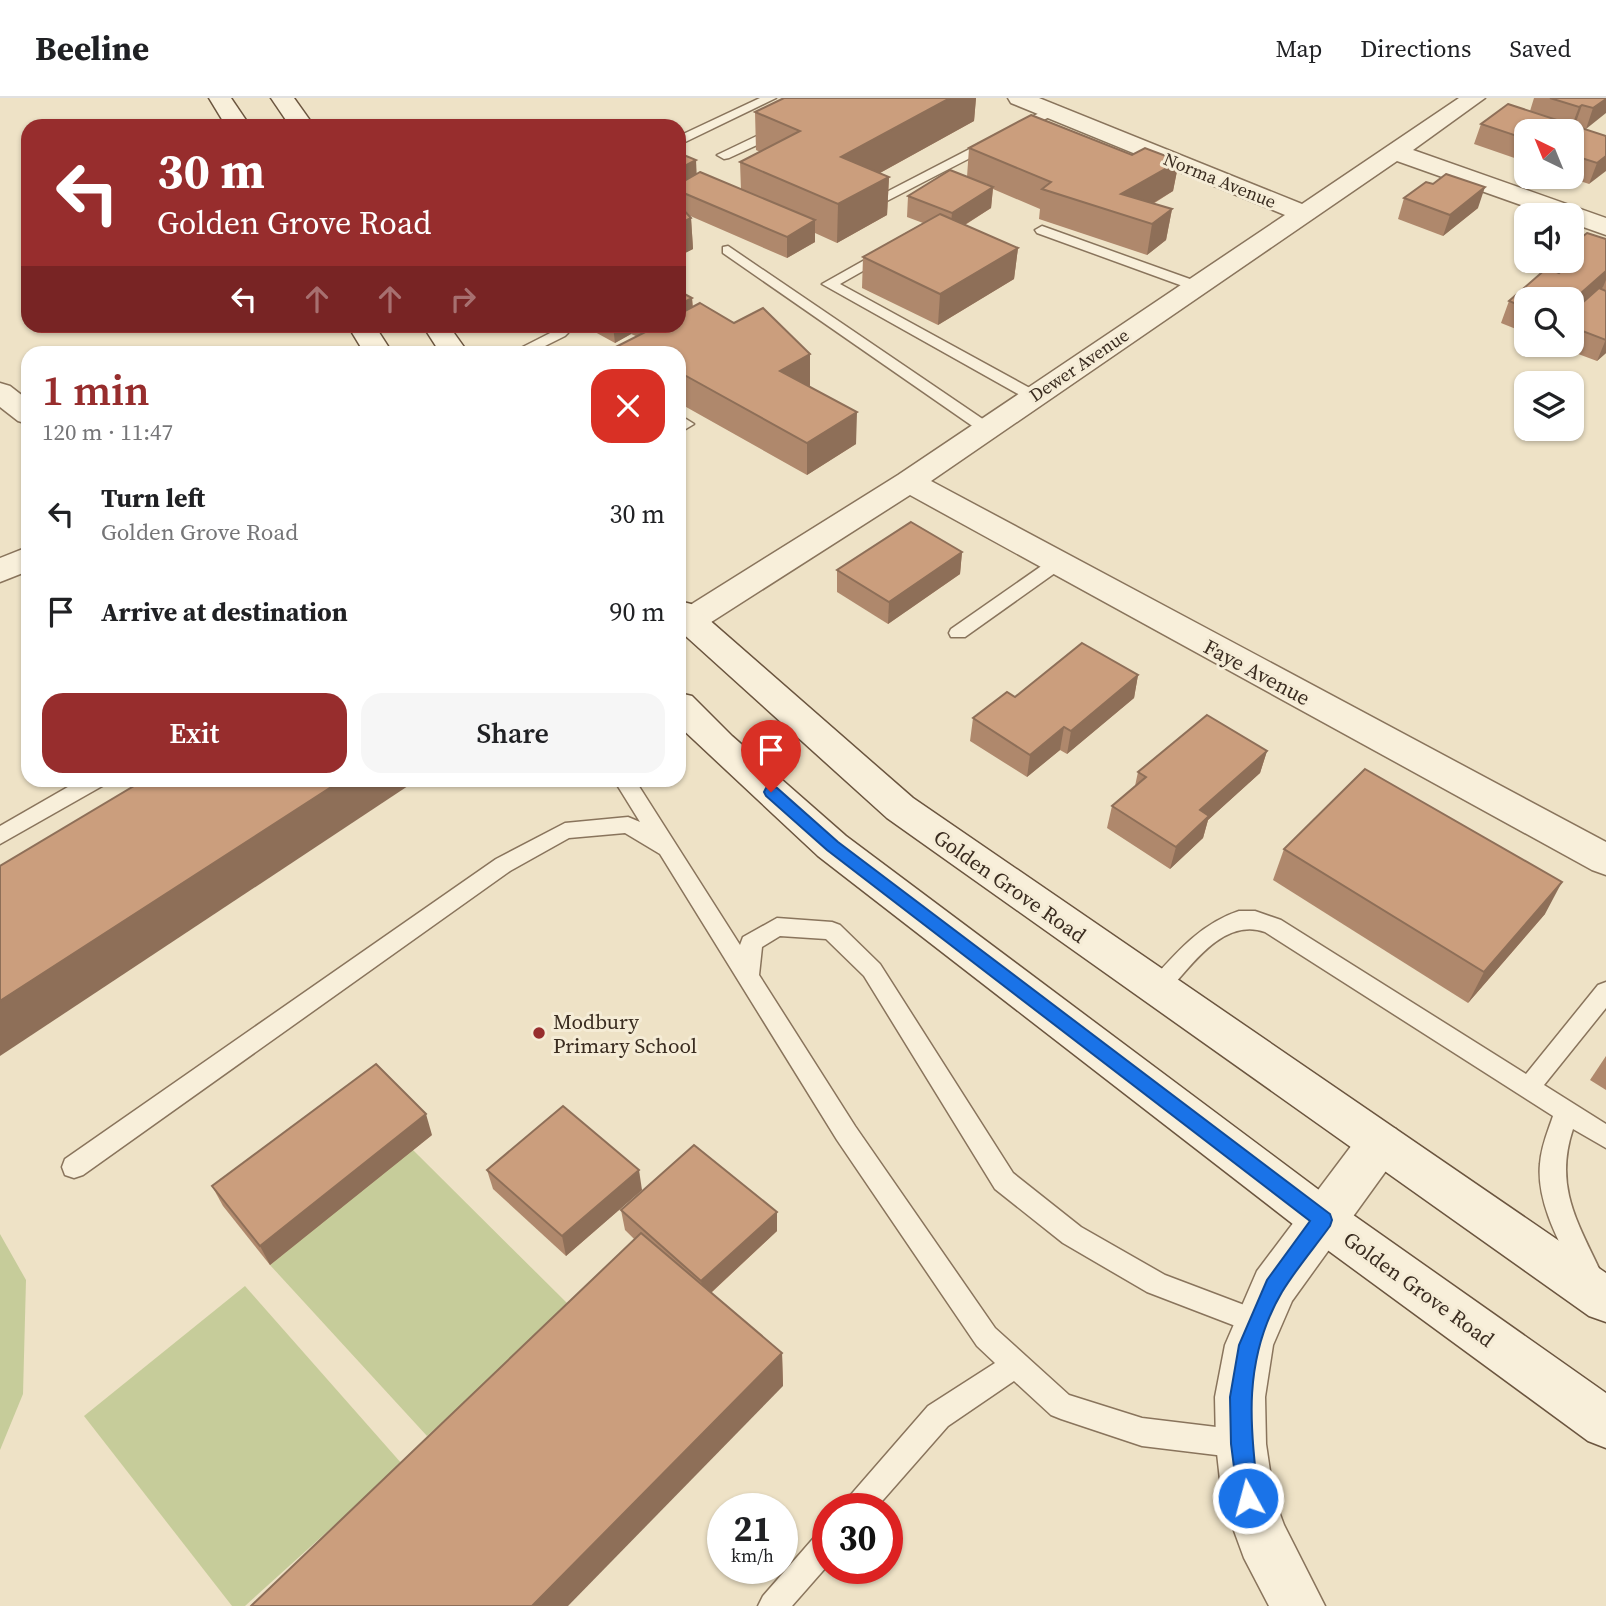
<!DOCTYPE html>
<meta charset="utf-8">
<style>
:root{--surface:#fff;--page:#f6f6f6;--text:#202124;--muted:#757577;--line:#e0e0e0;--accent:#972d2d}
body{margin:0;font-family:"Source Serif 4",serif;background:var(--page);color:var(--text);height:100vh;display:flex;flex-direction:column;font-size:26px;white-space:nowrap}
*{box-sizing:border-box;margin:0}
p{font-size:23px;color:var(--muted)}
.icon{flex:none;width:38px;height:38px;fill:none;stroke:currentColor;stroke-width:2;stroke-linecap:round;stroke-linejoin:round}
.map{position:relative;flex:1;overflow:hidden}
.details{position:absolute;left:21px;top:248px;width:665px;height:441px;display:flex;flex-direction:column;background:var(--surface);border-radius:21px;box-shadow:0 2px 5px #0004}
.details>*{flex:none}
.banner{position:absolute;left:21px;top:21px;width:665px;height:214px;border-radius:21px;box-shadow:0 2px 5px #0004;background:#972d2d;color:#fff;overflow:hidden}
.needle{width:46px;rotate:317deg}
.controls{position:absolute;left:1514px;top:21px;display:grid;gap:14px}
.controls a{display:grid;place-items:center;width:70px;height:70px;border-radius:14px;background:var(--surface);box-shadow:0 2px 5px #0004;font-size:35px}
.speed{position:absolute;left:707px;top:1395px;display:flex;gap:14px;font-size:35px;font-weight:700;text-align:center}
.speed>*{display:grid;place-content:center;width:91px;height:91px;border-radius:50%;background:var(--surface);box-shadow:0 2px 5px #0004;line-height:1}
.speed small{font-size:18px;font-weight:400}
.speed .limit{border:10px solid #d22;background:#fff;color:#111}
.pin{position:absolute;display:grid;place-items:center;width:60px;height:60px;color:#fff;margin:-72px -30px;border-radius:50% 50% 50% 0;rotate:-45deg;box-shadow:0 0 7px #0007}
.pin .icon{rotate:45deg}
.me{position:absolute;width:77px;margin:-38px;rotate:353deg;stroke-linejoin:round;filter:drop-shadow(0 0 5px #0008)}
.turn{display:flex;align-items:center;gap:24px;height:147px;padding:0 21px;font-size:32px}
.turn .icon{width:91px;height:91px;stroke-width:2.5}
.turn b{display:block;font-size:49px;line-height:60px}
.lanes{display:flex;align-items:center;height:66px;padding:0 21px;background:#0003;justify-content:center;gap:35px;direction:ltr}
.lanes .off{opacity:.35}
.round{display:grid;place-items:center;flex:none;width:74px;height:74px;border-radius:21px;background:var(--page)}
.overview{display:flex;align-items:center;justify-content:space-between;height:119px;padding:0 21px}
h1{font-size:42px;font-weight:600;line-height:52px;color:var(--accent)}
.cta{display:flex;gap:14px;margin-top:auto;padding:14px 21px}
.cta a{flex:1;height:80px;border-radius:21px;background:var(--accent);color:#fff;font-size:28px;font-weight:600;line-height:80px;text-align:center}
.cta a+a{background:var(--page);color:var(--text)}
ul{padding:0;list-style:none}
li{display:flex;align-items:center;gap:21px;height:98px;padding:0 21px}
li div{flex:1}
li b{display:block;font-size:26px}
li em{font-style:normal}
header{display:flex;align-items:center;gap:42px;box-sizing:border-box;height:98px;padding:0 35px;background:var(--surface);border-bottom:2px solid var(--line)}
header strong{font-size:33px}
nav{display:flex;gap:38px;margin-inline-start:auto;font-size:24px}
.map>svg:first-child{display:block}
.green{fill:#c6cc9a}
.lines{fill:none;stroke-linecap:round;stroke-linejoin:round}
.service-casing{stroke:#89745c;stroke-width:3}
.minor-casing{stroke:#89745c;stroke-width:3}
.secondary-casing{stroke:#6b553f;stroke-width:3}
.service{fill:#f8efda;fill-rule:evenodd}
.minor{fill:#f8efda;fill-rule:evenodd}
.secondary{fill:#f8efda;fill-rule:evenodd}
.wall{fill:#af886c}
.shaded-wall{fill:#8e6f58}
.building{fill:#cb9e7d;stroke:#8e6f58;stroke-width:2}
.route{fill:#1a73e8;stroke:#114b97;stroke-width:2}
.poi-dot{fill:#972d2d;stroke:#f5ecd6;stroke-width:2.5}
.labels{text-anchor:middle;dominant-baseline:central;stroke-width:6;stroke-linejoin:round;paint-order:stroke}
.far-street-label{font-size:18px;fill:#3a2c20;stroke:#f5ecd6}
.street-label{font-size:21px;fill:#3a2c20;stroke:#f5ecd6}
.poi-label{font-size:21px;fill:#3a2c20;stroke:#f5ecd6;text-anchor:start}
</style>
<header>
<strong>Beeline</strong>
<nav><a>Map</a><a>Directions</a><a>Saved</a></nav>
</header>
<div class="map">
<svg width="1606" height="1508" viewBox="0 0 1606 1508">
<rect width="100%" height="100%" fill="#eee2c6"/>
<g class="green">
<path d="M412,1051l159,158 -144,129 -157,-171z"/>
<path d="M0,1136l26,46 -3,114 -23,56z"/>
<path d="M245,1188l157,178 -157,142h-13l-148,-190z"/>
</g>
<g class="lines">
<g class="service-casing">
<g id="service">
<path d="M760,0h16l-97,47v-9z"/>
<path d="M1051,9l6,4 -2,3 -172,89 -5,1 -7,-4z"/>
<path d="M780,27l6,4 -1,3 -56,26 -5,1 -7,-4z"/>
<path d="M1042,128l159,57 2,3 -7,4 -5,-1 -154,-56 -2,-3z"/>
<path d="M728,148l265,180 2,3 -2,3h-12l-258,-179v-6z"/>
<path d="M886,150l5,1v6l-51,29 199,109 2,3 -2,3h-12l-205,-115z"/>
<path d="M560,230l5,2 3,3 -3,3 -36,18h-20z"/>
<path d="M686,321l8,5 -15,9v-12z"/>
<path d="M1056,460l9,6 -3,4 -97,69h-14l-2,-4 2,-4 99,-69z"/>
<path d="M80,682h27l-3,5 -104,59v-18z"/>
<path d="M614,682h21l105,165 3,-8 34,-19 55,4 8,3 40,39 133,209 68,54 84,48 103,39 4,9 -4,9 -9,3 -112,-43 -84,-49 -68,-54 -131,-213 -38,-37 -46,-3 -18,11 -3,28 96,151 140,202 74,67 73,23 99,12 10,4 4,10 -4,10 -10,4 -99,-12 -81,-27 -10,-4 -37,-34 -66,45 -72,82h-32l4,-10 80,-92 67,-43 -18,-17 -140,-206 -177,-286 -35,-21 -56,5 -59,33 -427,304 -9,3 -9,-3 -3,-8 3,-8 431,-300 69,-36 63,-6 12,5z"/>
<path d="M1239,813h16l26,9 245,154 72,-89 8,-3v26l-62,77 62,39v24l-33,-19c-20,60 7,97 31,150l-4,8 -9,4 -9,-4c-18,-37 -46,-81 -42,-123 1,-17 8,-33 13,-48l-288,-184c-42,-15 -75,35 -100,63l-8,3 -8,-3 -3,-6 3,-6c27,-30 51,-59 90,-72z"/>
<path d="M828,1431v36l-36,41h-34l5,-10 55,-63z"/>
</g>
</g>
<g class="minor-casing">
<g id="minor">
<path d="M1008,0h31l263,106 157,-106h26l-72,52 193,68v17l-34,-12v-8h-23l-152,-54 -466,320 675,361v33l-14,-5 -682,-375 -219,140 -12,3v-26l219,-137 387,-260 -274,-112z"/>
<path d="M0,285l10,3 18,14v24l-10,-3 -18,-14z"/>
<path d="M28,449v24l-28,11v-24z"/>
<path d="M1380,1026l16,5 6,14 -6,14 -104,144 -19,44 -8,52 1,47 8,54 10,27 41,81h-56l-25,-48 -22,-60 -6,-54 -1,-47 10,-52 32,-74 107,-142z"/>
</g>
</g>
<g class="secondary-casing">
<g id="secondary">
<path d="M209,0h22l19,28h-24z"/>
<path d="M271,0h23l20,28h-24z"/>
<path d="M348,228h27l18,28h-28z"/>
<path d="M423,228h26l20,28h-28z"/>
<path d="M679,503l12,3 222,194 693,475v49l-17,-6 -702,-498 -208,-188z"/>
<path d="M679,595l13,3 40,40 114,100 493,369 267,188v55l-18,-7 -281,-206 -489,-379 -139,-130z"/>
</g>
</g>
<use href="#service" class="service"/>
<use href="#minor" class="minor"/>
<use href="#secondary" class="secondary"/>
</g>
<g class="wall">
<path d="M784,0h192l-2,23 -94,52 9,4 -2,38 -50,28 -22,-10v9l-28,16 -99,-43 3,3 2,31 -14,7v-103l18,21 44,16 -1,-28 20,-10 -4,-2 -1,-38z"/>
<path d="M1534,0h72l-20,31 -12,-3 32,30 -17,28 -21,-7h4v-46h-46v31l-52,-18 7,-20 49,-13z"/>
<path d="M969,50l163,7 47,6 -6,30 -20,13 19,5 -6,31 -19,15 -108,-36 1,-10 -47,-20 -2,19 -26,17 53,23 -4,31 -76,46 -76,-37 1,-31 60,-34 -16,-6 1,-21 59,-19z"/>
<path d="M1404,100l74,10 -35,28 -45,-17z"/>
<path d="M1606,141v114l-9,8 -43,-16h18v-46h-46v34l-25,-10 8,-22 42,-32 3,-8h18z"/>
<path d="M692,200l1,9 117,47v32h-1l47,58 -49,31 -128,-72v-49l-48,-20 -16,9 -31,-17h95z"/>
<path d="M962,454l-2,22 -72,50 -51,-32v-22z"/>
<path d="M1138,577l-4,23 -67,56 -7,-4 -33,27 -57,-36 3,-23 42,-21z"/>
<path d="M1267,653l-7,22 -52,47 -5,18 -33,31 -63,-41 5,-22 23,-20 3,-14z"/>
<path d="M1284,751l261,65 -77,89 -195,-123z"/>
<path d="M1606,958v34l-16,-10z"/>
<path d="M432,1037l-162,130 -47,-59 -11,-20z"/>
<path d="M487,1072l155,20 -76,66 -73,-67z"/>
<path d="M621,1112l156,2v19l-66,62 71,60 1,33 -158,-156z"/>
</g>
<g class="shaded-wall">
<path d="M950,0h26l-2,23 -134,74 1,-38z"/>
<path d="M1606,1v14l-20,16 7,-21z"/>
<path d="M1582,7l-7,20 -4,3 8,-21z"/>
<path d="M1606,58v15l-17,13 8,-21z"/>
<path d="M696,62l1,21 -18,9v-21z"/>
<path d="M1179,63l-6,30 -43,26 -9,-23z"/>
<path d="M889,79l-2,38 -50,28 1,-39z"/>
<path d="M993,89l-2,21 -41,26 2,-21z"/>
<path d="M1485,89l-7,21 -35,28 7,-21z"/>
<path d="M1172,111l-6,31 -19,15 5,-31z"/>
<path d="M691,120l2,31 -14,7v-32z"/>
<path d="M815,122v22l-28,16v-21z"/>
<path d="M1018,150l-4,31 -76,46 2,-31z"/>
<path d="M1606,173v9l-3,7 -31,28v-14z"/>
<path d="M692,200l1,21 -44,25 -1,-18h31v-21z"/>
<path d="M613,228h18v8l-16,9z"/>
<path d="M1606,241v14l-9,8z"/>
<path d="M810,256v32l-29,17 -1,-32z"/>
<path d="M857,314l-1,32 -49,31v-32z"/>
<path d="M962,454l-2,22 -72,50 1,-22z"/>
<path d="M1138,577l-4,23 -67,56 4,-23z"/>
<path d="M1064,629l-4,23 -33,27 3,-22z"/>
<path d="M1267,653l-7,22 -52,47 -5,18 -33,31 6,-22 24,-37z"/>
<path d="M342,682h75l-417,276v-55z"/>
<path d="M1562,784l-17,32 -77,89 16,-31z"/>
<path d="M426,1016l6,21 -162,130 -10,-19z"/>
<path d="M639,1072l3,20 -76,66 -4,-20z"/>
<path d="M777,1114v19l-74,69 -2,-19z"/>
<path d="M782,1255l1,33 -215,220h-36z"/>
</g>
<g class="building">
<path d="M784,0h166l-109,59 48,20 -51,27 -98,-42 60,-31 -45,-19z"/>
<path d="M1550,0h56v1l-13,9 -11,-3 -3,2z"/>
<path d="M1508,6l98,32v20l-9,7 -25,-8v-24h-46v8l-45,-15z"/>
<path d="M1031,17l101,40 13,-7 34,13 -58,33 51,15 -20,15 -110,-35 9,-7 -82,-34z"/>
<path d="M611,24l8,4h-16z"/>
<path d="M679,55l17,7 -17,9z"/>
<path d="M950,72l43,17 -41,26 -44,-17z"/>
<path d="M700,74l115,48 -28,17 -108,-46v-7z"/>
<path d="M1446,76l39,13 -35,28 -46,-17 22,-16 7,2z"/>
<path d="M679,107l12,13 -12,6z"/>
<path d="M940,116l78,34 -78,46 -77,-37z"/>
<path d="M1587,135l19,6v32l-34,30v-2h-46v9l-17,-7 38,-33 12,5 10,-9 -10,-3h13v-16z"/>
<path d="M1599,190l7,3v49l-34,-13v-15z"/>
<path d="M679,193l13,7 -13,7z"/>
<path d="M700,205l34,20 29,-15 47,46 -30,17 77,41 -50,31 -128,-71v-18h-77l55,-28h22v-12z"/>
<path d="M911,424l51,30 -73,50 -52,-32z"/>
<path d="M1082,545l56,32 -67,56 -7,-4 -34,28 -57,-37 34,-26 8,5z"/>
<path d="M1207,617l60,36 -67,59 9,6 -33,31 -64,-41 34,-29 -8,-5z"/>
<path d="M1365,671l197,113 -78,90 -200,-123z"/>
<path d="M144,682h198l-342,221v-135z"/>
<path d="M376,966l50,50 -166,132 -48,-60z"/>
<path d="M563,1008l76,64 -77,66 -75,-66z"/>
<path d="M694,1047l83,67 -76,69 -80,-71z"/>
<path d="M641,1135l141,120 -250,253h-281z"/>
</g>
<path class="route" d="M771,688l6,2 61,54 492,372 2,6 -2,6c-16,22 -34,43 -48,66 -39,66 -33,134 -23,206l-3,8 -8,3 -7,-3 -3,-8 -7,-54 -1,-47 9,-52 28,-65 43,-59 -483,-371 -61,-54 -2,-4 2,-4z"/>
<circle class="poi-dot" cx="539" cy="935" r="7"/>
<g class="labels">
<g class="far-street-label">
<text transform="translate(1220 82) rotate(22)">Norma Avenue</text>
<text transform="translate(1079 267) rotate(-34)">Dewer Avenue</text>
</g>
<g class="street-label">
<text transform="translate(1257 574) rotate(28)">Faye Avenue</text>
<text transform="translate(1010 788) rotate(35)">Golden Grove Road</text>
<text transform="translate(1419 1191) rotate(36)">Golden Grove Road</text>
</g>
<g class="poi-label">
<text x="553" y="923">Modbury<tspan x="553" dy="24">Primary School</tspan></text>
</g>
</g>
</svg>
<div class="controls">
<a><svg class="needle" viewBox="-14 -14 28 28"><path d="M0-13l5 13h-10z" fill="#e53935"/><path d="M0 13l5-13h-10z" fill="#757577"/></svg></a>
<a><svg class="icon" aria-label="sound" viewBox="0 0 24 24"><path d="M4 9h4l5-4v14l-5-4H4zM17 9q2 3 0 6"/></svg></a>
<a><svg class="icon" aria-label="search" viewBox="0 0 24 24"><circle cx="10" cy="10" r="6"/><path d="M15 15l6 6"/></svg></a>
<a><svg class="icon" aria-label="layers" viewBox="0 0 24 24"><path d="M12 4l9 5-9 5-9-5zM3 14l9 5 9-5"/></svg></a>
</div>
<div class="speed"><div>21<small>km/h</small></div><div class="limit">30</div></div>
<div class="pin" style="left:771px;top:694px;background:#d93025"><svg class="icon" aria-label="arrive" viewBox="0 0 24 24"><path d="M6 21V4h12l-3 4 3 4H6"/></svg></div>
<svg class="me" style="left:1248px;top:1400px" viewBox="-20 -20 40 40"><circle r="17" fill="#1a73e8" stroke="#fff" stroke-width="3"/><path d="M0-11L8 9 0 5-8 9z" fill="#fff"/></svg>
<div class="banner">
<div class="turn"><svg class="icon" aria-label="left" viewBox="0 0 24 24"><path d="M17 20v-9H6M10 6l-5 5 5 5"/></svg><div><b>30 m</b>Golden Grove Road</div></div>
<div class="lanes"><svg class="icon" aria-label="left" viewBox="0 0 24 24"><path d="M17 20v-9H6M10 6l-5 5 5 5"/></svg><svg class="icon off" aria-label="ahead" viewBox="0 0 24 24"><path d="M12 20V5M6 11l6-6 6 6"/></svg><svg class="icon off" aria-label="ahead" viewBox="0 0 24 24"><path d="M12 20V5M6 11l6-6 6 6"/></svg><svg class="icon off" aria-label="right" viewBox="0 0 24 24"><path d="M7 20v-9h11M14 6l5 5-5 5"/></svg></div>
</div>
<section class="details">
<div class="overview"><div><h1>1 min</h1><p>120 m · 11:47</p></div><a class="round" style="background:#d93025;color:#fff"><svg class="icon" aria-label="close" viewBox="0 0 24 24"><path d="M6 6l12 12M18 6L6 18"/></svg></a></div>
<ul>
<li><svg class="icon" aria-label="left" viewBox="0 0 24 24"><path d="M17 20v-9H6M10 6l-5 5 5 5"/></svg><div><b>Turn left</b><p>Golden Grove Road</p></div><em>30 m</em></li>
<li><svg class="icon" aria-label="arrive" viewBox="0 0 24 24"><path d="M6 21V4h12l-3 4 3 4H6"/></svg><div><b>Arrive at destination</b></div><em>90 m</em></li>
</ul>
<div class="cta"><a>Exit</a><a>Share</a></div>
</section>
</div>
